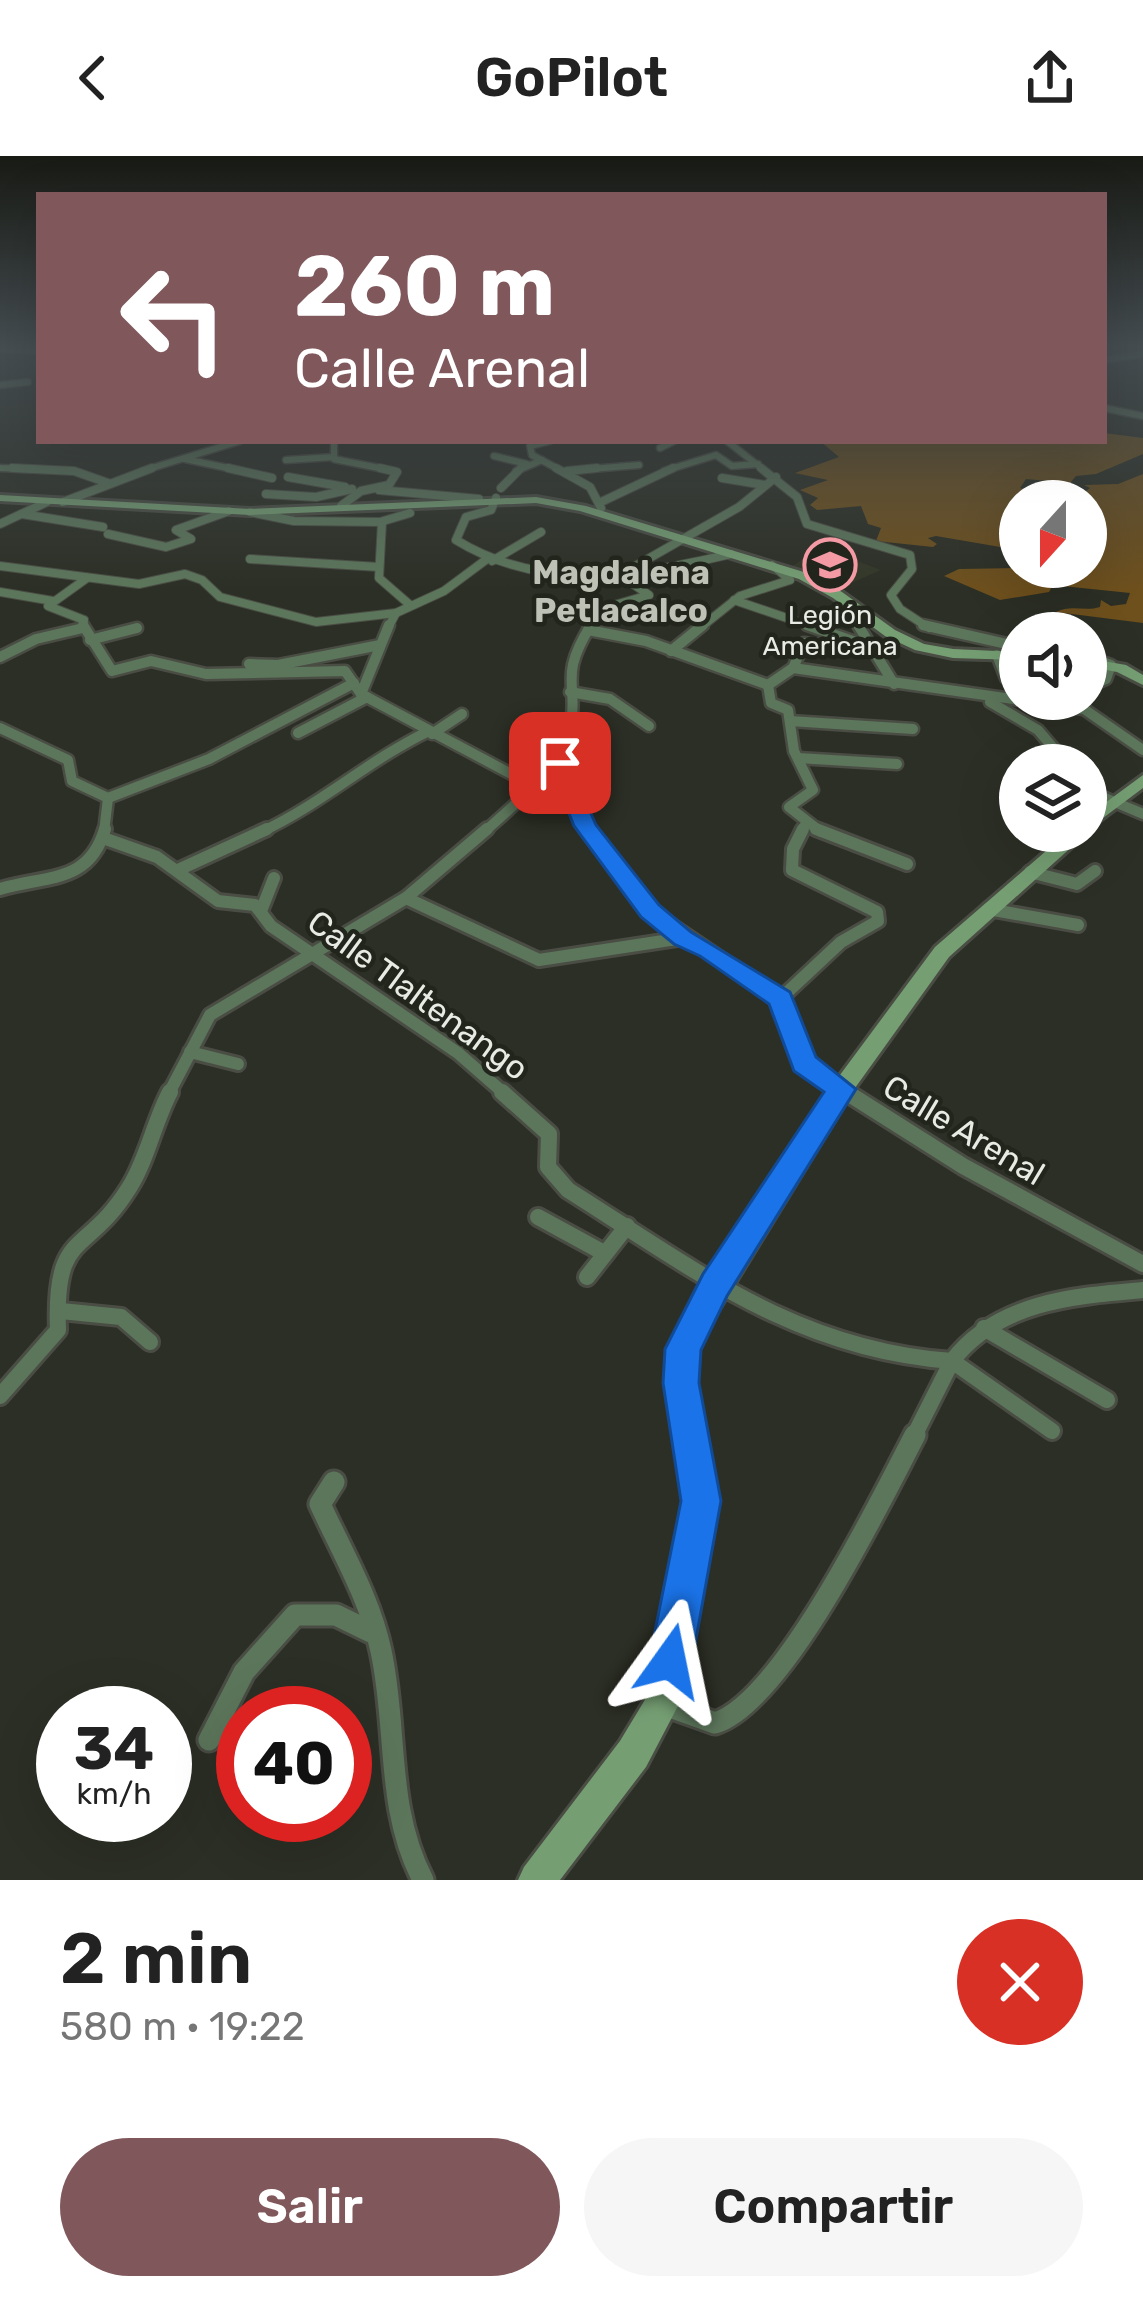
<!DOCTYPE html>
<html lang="es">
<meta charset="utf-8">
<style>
:root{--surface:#fff;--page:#f6f6f6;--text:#222;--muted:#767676;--accent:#80585c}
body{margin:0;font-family:Rubik,sans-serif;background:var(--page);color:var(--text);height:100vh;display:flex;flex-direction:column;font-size:45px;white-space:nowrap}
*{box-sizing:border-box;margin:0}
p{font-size:39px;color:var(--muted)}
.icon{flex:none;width:66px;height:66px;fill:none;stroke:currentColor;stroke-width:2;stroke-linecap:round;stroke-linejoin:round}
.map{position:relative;height:1724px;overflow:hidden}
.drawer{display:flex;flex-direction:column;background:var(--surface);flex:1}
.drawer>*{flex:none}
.banner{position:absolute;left:36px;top:36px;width:1071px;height:252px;border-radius:0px;box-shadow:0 12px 48px #0002;background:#80585c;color:#fff;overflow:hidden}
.needle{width:78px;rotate:201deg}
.controls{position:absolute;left:999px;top:324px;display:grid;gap:24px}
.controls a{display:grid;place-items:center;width:108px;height:108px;border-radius:50%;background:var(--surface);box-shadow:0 12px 48px #0002;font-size:60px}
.speed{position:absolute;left:36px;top:1530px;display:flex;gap:24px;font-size:60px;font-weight:700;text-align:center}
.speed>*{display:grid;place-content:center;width:156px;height:156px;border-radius:50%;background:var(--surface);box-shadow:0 12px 48px #0002;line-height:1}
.speed small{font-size:30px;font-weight:400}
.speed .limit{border:18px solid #d22;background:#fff;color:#111}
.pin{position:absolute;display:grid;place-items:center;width:102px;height:102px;color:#fff;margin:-51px;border-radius:24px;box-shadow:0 6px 18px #0006}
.me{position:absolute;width:132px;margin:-66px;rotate:12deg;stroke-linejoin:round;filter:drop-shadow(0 0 9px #0008)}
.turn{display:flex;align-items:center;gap:42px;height:252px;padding:0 60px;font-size:54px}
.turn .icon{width:156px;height:156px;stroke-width:2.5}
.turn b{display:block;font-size:84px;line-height:102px}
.round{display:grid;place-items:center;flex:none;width:126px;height:126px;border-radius:63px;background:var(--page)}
.headline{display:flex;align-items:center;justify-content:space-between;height:204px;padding:0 60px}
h1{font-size:72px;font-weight:600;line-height:90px}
.action{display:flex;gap:24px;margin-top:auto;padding:24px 60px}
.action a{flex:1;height:138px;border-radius:72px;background:var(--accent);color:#fff;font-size:48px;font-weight:600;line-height:138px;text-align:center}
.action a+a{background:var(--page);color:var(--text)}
header{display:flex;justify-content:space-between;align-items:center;height:156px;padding:0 60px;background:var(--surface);font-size:54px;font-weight:600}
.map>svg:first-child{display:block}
.built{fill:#333828}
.green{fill:#6e501d}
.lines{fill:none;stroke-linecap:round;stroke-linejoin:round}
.street-far5-casing{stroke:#4a4d44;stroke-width:9}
.street-far4-casing{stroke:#4a4d44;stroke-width:10}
.street-far3-casing{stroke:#4a4d44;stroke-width:15}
.street-far2-casing{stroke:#4a4d44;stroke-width:18}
.street-far1-casing{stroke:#4a4d44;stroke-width:22}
.street-casing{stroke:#4a4d44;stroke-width:27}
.secondary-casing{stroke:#4a4d44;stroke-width:6}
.street-far5{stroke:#5c765b;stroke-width:6}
.street-far4{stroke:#5c765b;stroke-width:8}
.street-far3{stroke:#5c765b;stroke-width:10}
.street-far2{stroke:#5c765b;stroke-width:12}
.street-far1{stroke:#5c765b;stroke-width:16}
.street{stroke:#5c765b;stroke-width:21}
.secondary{fill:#759e73;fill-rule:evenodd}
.route{fill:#1a73e8;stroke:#114b97;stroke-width:3}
.labels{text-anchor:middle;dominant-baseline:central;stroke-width:9;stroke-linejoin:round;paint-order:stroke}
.far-poi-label{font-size:27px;fill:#e8eae4;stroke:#22251c}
.far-quarter-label{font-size:33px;font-weight:bold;fill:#bec2b6;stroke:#22251c}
.street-label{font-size:33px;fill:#e8eae4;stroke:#22251c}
</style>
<header><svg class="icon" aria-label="back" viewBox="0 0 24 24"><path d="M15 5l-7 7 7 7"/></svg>GoPilot<svg class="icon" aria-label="share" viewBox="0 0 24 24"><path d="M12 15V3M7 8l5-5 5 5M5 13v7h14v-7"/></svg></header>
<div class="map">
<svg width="1143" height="1724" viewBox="0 0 1143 1724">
<rect width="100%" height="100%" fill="#2c2f25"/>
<path class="built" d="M820,391l61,23 -41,18 -50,-20z"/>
<g class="green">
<path d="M1104,277l39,5v16l-47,20 -20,2 -6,7 -44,-4 -6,9 9,2 -9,3 28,8h-28v43l-8,5 -76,-13 -8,2 9,6 -4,3 -57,-6 5,-13 -13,-4 -7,-18 -44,4 -7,-5 8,-7 -18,-8 28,-10 -33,-7 44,-16 -19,-16h284z"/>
<path d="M1143,318v149l-87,-11c15,-8 29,0 44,-5l1,-7 10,6 15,-2 4,-11 -77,-8 -4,7 -49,8 -56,-24 15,-7 127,-2v-70l-5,-2 9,-7 -6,-3 34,-1z"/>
</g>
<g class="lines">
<g class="street-far5-casing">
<g id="street-far5">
<path d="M1,193l38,2"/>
<path d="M1104,204l39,-6"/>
<path d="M0,229l28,-3"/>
<path d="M1104,252l39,8"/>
<path d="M334,285v18l60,12"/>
<path d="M550,285l-20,5 2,9 30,16"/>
<path d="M727,285l38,30"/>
<path d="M660,292l14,-7"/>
<path d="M494,300l33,8"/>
<path d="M185,303l57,12"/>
<path d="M286,304l47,-3"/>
<path d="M0,312l75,3"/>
<path d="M142,315l98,-30"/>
<path d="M516,315l26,-11"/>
<path d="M567,315l72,-6"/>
<path d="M664,315l52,-16 16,11 26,-2"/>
</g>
</g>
<g class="street-far4-casing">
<g id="street-far4">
<path d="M12,312l62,3 34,12"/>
<path d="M228,312l44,10"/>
<path d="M556,312l34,19 11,21"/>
<path d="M761,312l36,29 10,27 103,31 2,14 -21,26 9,14 29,19"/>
<path d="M567,315l30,-3"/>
<path d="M288,321l57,10"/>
<path d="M722,322l43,7"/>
<path d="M501,332l20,-20"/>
<path d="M379,334l100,9"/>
<path d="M266,338l50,3 36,-8"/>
<path d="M496,342l-5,12 -25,7 -10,23c87,53 180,36 275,14"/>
<path d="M63,346l89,-34"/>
<path d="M601,346l72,-34"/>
<path d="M341,350l20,-15 28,-6 8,-13 -17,-4"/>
<path d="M250,356l44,9 88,1 -3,56 31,27"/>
<path d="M22,358l81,13"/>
<path d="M380,366l30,-9"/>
<path d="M0,368l47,-22"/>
<path d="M108,378l58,13 25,-8 -15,-9 53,-19"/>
<path d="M250,403l129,8"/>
<path d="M492,405l49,-29"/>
<path d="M0,410l139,18 46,-10 17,6 18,17 96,25 80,-9 48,-22 43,-32"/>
<path d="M625,416l114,-65 37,-30"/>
<path d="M0,436l53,9"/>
<path d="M841,441l19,31"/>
<path d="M734,444l82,28"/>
<path d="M83,472l1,-8 -36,-14 39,-28"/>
<path d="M388,472l8,-15"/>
<path d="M589,472l12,-19 48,-14 -29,-20"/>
<path d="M700,472l40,-32 50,-16 -18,-15"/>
</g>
</g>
<g class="street-far3-casing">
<g id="street-far3">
<path d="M83,469l29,46 39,-10 55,13 139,-3 16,23"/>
<path d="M807,469l60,21"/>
<path d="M858,469l36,59"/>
<path d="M923,469l97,22"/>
<path d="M588,474l58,11 122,44"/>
<path d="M90,484l47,-12"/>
<path d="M671,495l32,-26"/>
<path d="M997,499l9,23 14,2"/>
<path d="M1086,500l25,9 -5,14 -20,9"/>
<path d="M0,501l36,-18 47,-11"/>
<path d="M249,508l29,1 102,-20"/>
<path d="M793,512l291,41 59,41"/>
<path d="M768,529l3,18 17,7 6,41 19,39 -24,17 32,25"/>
<path d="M768,529l25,-17 11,-25 49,6"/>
<path d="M570,536l40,7 39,27"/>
<path d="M361,538l171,91"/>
<path d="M361,538l28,-69"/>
<path d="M990,546l48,28 30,35"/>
<path d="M790,565l123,8"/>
<path d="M0,572l68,32 4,21 36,17"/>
<path d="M298,577l69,-36"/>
<path d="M432,578l30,-20"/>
<path d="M798,602l99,6"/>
<path d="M555,603l34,73"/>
<path d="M1086,634l57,24"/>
<path d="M108,642l101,-39 145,-76"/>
<path d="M104,676l4,-34"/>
<path d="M261,676c62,-29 106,-71 168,-101"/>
<path d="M484,676c23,-20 80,-69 86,-99 10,-51 -13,-53 21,-108"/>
<path d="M802,676l3,-7"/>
</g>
</g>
<g class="street-far2-casing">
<g id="street-far2">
<path d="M587,673l63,82 130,88 24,64 47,32"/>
<path d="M816,673l91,35"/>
<path d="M106,683l51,18 61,44 37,4 16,21 187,127 48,42"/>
<path d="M178,714l89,-41"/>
<path d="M1030,716l47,12 18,-13"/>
<path d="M0,733c47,-14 89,-5 105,-60"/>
<path d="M406,742l133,62 144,-22"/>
<path d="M988,753l90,16"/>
<path d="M261,755l13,-33"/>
<path d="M780,843l61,-57 37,-21 -1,-9 -85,-42 1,-21 10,-20"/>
<path d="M190,896l48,12"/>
<path d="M168,939l42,-80 196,-117 81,-69"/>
</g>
</g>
<g class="street-far1-casing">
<g id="street-far1">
<path d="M502,936l47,42 -1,33 20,23c127,80 229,160 384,171 45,-59 121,-65 191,-71"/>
<path d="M846,936l117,74 180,98"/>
<path d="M538,1061l66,36"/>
<path d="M587,1121l40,-51"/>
<path d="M61,1155l60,6 29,25"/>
<path d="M984,1172l123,72"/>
<path d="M0,1240l58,-66c-4,-102 28,-73 71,-142 18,-28 25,-66 41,-96"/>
<path d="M913,1282l39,-77 100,70"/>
</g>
</g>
<g class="street-casing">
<g id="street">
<path d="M334,1326l-14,22c22,48 50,95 61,147 17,78 4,156 42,229"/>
<path d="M662,1548l53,19c68,-21 166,-223 200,-288"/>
<path d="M209,1584l35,-68 51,-57h41l35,17"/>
</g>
</g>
<g class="secondary-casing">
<g id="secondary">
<path d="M0,339l250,14 286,-12 50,9 221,67 35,19 53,38 29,14 29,5 67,3v8l-67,-2 -38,-8 -30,-14 -52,-38 -34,-19 -219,-68 -44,-8 -286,12 -250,-14z"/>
<path d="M1086,502l40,7 17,10v10l-26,-13 -31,-6z"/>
<path d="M1143,619v13l-56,42 -2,5 -136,122 -99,138 -145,237 -8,17 -2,34 21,118 -37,203 -33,63 -86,113h-42l6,-13 96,-126 26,-43 40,-197 -19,-118 2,-34 16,-35 149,-231 101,-136 134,-116h17v-14z"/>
</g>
</g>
<use href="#street-far5" class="street-far5"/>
<use href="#street-far4" class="street-far4"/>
<use href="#street-far3" class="street-far3"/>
<use href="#street-far2" class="street-far2"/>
<use href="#street-far1" class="street-far1"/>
<use href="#street" class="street"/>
<use href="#secondary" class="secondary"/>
</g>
<linearGradient id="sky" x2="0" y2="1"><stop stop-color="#181a14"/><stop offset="0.44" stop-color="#454d51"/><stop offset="1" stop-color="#454d51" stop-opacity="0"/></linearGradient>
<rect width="1143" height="434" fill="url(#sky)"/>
<path class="route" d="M552,603h15l29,66 63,80 32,27 99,60 26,65 40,32 -129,207 -26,54 -2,33 22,118 -29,160 -6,16 -16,6 -15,-6 -6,-16 32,-160 -18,-118 2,-34 38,-75 121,-182 -30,-21 -25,-67 -69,-48 -26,-12 -33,-27 -67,-91 -25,-63z"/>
<defs>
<g id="school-ring" transform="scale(2.7)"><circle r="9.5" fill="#22251c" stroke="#f49aa4" stroke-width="1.5"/><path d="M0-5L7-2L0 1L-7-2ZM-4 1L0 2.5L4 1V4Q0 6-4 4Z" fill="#f49aa4"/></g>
</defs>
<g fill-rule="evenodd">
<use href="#school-ring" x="830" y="409"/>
</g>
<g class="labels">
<g class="far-poi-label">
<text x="830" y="459">Legión<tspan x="830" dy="31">Americana</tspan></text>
</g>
<g class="far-quarter-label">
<text x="621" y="416">Magdalena<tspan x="621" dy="38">Petlacalco</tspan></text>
</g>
<g class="street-label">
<text transform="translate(418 839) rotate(36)">Calle Tlaltenango</text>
<text transform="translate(964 974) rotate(31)">Calle Arenal</text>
</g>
</g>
</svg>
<div class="controls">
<a><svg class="needle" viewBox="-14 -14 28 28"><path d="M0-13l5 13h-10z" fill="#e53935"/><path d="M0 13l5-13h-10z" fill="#767676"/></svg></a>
<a><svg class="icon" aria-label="sound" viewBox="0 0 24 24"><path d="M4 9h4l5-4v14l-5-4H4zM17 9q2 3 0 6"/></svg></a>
<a><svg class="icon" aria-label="layers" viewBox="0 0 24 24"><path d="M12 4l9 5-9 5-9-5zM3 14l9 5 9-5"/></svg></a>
</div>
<div class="speed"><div>34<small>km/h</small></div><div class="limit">40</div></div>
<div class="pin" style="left:560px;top:607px;background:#d93025"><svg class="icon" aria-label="arrive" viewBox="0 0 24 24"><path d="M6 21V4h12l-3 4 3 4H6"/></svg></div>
<svg class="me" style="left:670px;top:1505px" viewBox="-20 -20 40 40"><path d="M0-17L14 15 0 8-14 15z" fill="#1a73e8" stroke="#fff" stroke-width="4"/></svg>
<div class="banner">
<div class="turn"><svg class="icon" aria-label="left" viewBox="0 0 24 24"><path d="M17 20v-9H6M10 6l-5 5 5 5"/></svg><div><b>260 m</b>Calle Arenal</div></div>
</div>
</div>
<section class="drawer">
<div class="headline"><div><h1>2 min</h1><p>580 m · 19:22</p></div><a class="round" style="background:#d93025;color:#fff"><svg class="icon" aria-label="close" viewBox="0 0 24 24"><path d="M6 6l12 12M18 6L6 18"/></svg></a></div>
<div class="action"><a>Salir</a><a>Compartir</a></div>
</section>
